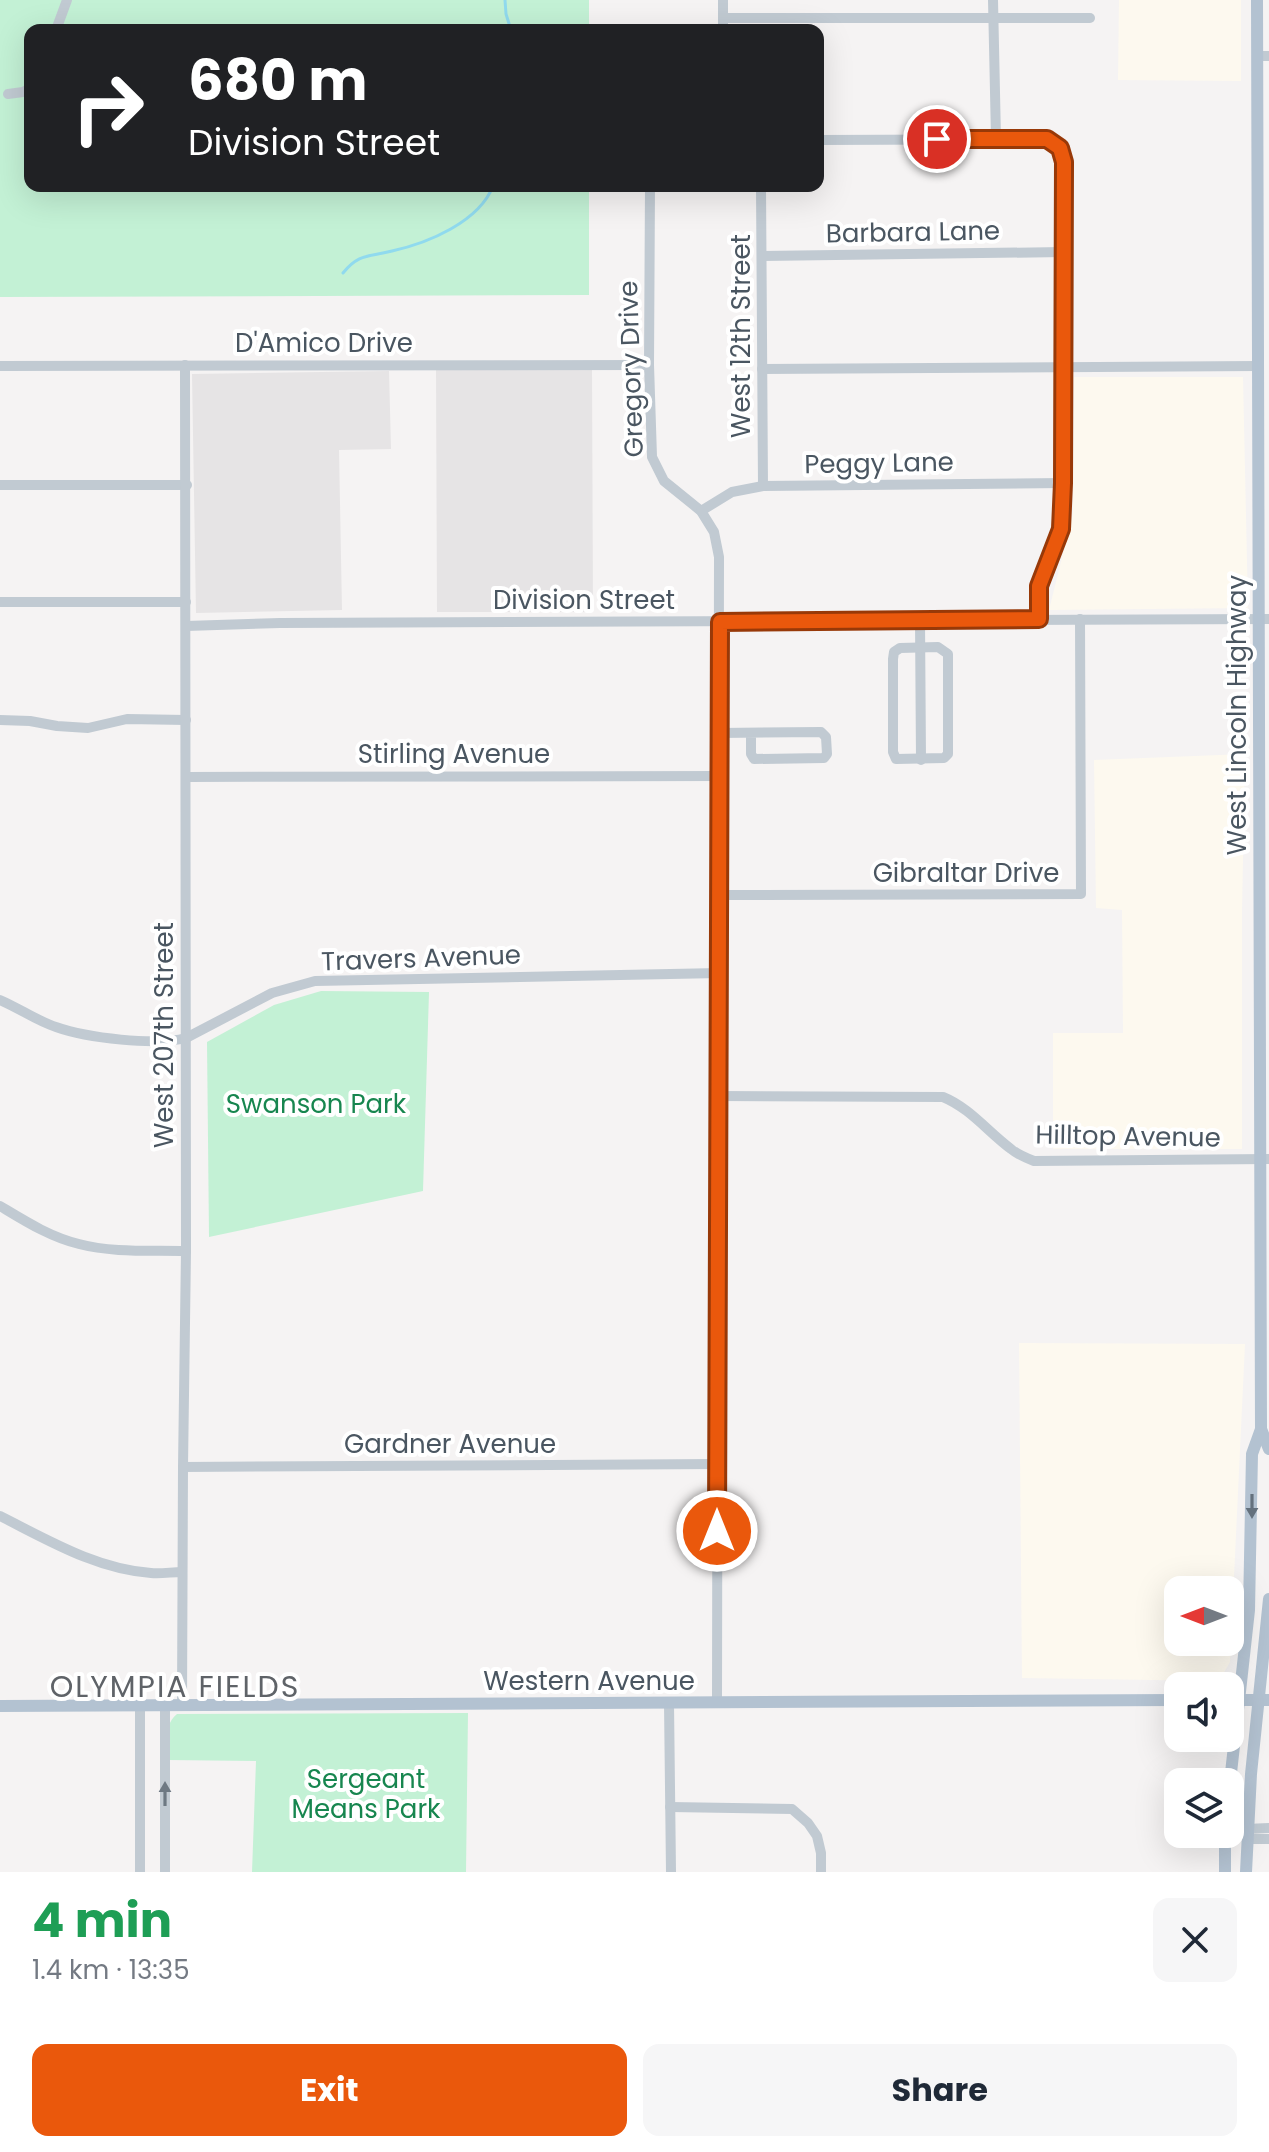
<!DOCTYPE html>
<meta charset="utf-8">
<style>
:root{--surface:#fff;--page:#f6f6f7;--text:#1f2937;--muted:#747a83;--accent:#ea580c}
body{margin:0;font-family:Poppins,sans-serif;background:var(--page);color:var(--text);height:100vh;display:flex;flex-direction:column;font-size:30px;white-space:nowrap}
*{box-sizing:border-box;margin:0}
p{font-size:26px;color:var(--muted)}
.icon{flex:none;width:44px;height:44px;fill:none;stroke:currentColor;stroke-width:2;stroke-linecap:round;stroke-linejoin:round}
.map{position:relative;height:1872px;overflow:hidden}
.details{display:flex;flex-direction:column;background:var(--surface);flex:1}
.details>*{flex:none}
.hud{position:absolute;left:24px;top:24px;width:800px;height:168px;border-radius:16px;box-shadow:0 8px 32px #0002;background:#202124;color:#fff;overflow:hidden}
.needle{width:52px;rotate:270deg}
.buttons{position:absolute;left:1164px;top:1576px;display:grid;gap:16px}
.buttons a{display:grid;place-items:center;width:80px;height:80px;border-radius:16px;background:var(--surface);box-shadow:0 8px 32px #0002;font-size:40px}
.pin{position:absolute;display:grid;place-items:center;width:68px;height:68px;color:#fff;margin:-34px;border:4px solid #fff;border-radius:50%;box-shadow:0 2px 8px #0007}
.me{position:absolute;width:88px;margin:-44px;rotate:0deg;stroke-linejoin:round;filter:drop-shadow(0 0 6px #0008)}
.turn{display:flex;align-items:center;gap:28px;height:168px;padding:0 32px;font-size:36px}
.turn .icon{width:104px;height:104px;stroke-width:2.5}
.turn b{display:block;font-size:56px;line-height:68px}
.round{display:grid;place-items:center;flex:none;width:84px;height:84px;border-radius:16px;background:var(--page)}
.overview{display:flex;align-items:center;justify-content:space-between;height:136px;padding:0 32px}
h1{font-size:48px;font-weight:700;line-height:60px;color:#1e9e55}
.primary-button{display:flex;gap:16px;margin-top:auto;padding:16px 32px}
.primary-button a{flex:1;height:92px;border-radius:16px;background:var(--accent);color:#fff;font-size:32px;font-weight:700;line-height:92px;text-align:center}
.primary-button a+a{background:var(--page);color:var(--text)}
.map>svg:first-child{display:block}
.commercial{fill:#fdf9ef;fill-rule:evenodd}
.education{fill:#e6e4e5}
.green{fill:#c3f1d5}
.lines{fill:none;stroke-linecap:round;stroke-linejoin:round}
.stream{stroke:#90daee;stroke-width:3}
.minor{stroke:#c1cad2;stroke-width:10}
.major{stroke:#b3c2d1;stroke-width:12}
.oneway{fill:#64717d}
.oneway2{fill:#6e7983}
.route-casing{stroke:#983908;stroke-width:20}
.route{stroke:#ea580c;stroke-width:14}
.labels{text-anchor:middle;dominant-baseline:central;stroke-width:8;stroke-linejoin:round;paint-order:stroke}
.street-label{font-size:26px;fill:#4a5661;stroke:#fff}
.park-label{font-size:26px;fill:#17864f;stroke:#fff}
.quarter-label{font-size:30px;letter-spacing:2px;fill:#5f6368;stroke:#fff}
</style>
<div class="map">
<svg width="1269" height="1872" viewBox="0 0 1269 1872">
<rect width="100%" height="100%" fill="#f5f3f3"/>
<g class="commercial">
<path d="M1119,0h122v81l-123,-1z"/>
<path d="M1074,377h169l5,231 -199,2 24,-97z"/>
<path d="M1245,754l-3,158v237h-189v-116h70l-1,-123 -26,-2 -2,-148z"/>
<path d="M1019,1343l226,1 -15,318 -11,19 -197,-3zM1178,1590h52v52h-52z"/>
</g>
<g class="education">
<path d="M592,369l1,243h-156l-1,-242z"/>
<path d="M389,371l2,78 -52,1 3,160 -146,3 -4,-239z"/>
</g>
<g class="green">
<path d="M0,0h589v30h-559v156h559v109l-589,2z"/>
<path d="M321,991l108,1 -6,199 -214,46 -2,-195 67,-37z"/>
<path d="M468,1713l-2,159h-214l4,-111 -89,-1c1,-15 -4,-35 10,-46z"/>
</g>
<g class="lines">
<g class="stream">
<path d="M505,0l1,14 5,16"/>
<path d="M343,273c16,-20 26,-16 49,-22 36,-8 87,-29 101,-65"/>
</g>
<g class="minor">
<path d="M993,0l3,138"/>
<path d="M723,18h367"/>
<path d="M56,30l11,-30"/>
<path d="M723,30v-30"/>
<path d="M1257,56h12"/>
<path d="M8,94l15,-2 7,-4"/>
<path d="M818,140l229,-1 13,9 4,14 -1,321 -2,46 -22,57v33"/>
<path d="M650,186l-1,179 3,92 12,24 37,30 13,21 5,25 -2,1145"/>
<path d="M761,186l2,300"/>
<path d="M763,256l301,-4"/>
<path d="M0,366l649,-1"/>
<path d="M762,369l496,-3"/>
<path d="M0,485h187"/>
<path d="M701,511l31,-19 31,-6 300,-3"/>
<path d="M0,602h186"/>
<path d="M920,620l1,140"/>
<path d="M186,626l94,-3 989,-4"/>
<path d="M938,647l10,7v100l-4,4 -48,1 -3,-7v-93l1,-7 6,-4z"/>
<path d="M0,720l30,1 27,5 31,2 39,-9 59,1"/>
<path d="M720,733l101,-1 5,5 1,17 -3,4 -70,1 -3,-5v-21"/>
<path d="M187,777l533,-1"/>
<path d="M720,895l361,-1 -1,-275"/>
<path d="M0,1000c19,8 37,21 56,27 31,11 99,19 130,11l86,-45 43,-12 405,-8"/>
<path d="M719,1096l224,1c27,11 45,35 68,52 6,5 15,9 23,12l235,-2"/>
<path d="M0,1206c25,15 50,31 79,38 34,9 72,6 107,7"/>
<path d="M183,1467l534,-3"/>
<path d="M0,1516c48,24 96,53 151,57 10,1 21,-1 31,-1"/>
<path d="M669,1703l2,169"/>
<path d="M165,1705v167"/>
<path d="M182,1705l1,-238 3,-216 -1,-886"/>
<path d="M670,1807l122,2 16,14 9,13 4,17v19"/>
<path d="M1247,1829l22,-1"/>
<path d="M1247,1839h22"/>
<path d="M140,1872v-167"/>
</g>
<g class="major">
<path d="M1261,1429l8,20"/>
<path d="M1230,1700h39"/>
<path d="M0,1706l1178,-6"/>
<path d="M1230,1782l19,-172 3,-156 9,-25 -4,-1429"/>
<path d="M1225,1872v-38"/>
<path d="M1246,1872l5,-98 18,-175"/>
</g>
</g>
<defs><path id="oneway-solid" d="M-6-.8H1V-3.2L6.5 0L1 3.2V.8H-6Z" transform="scale(2)"/></defs>
<use class="oneway" href="#oneway-solid" transform="translate(1252 1506) rotate(90)"/>
<use class="oneway2" href="#oneway-solid" transform="translate(165 1794) rotate(-90)"/>
<g class="lines">
<g class="route-casing">
<path id="route" d="M717,1531l3,-909 319,-3v-33l22,-57 2,-46 1,-321 -4,-14 -13,-9h-110"/>
</g>
<use href="#route" class="route"/>
</g>
<g class="labels">
<g class="street-label">
<text transform="translate(913 232) rotate(-1)">Barbara Lane</text>
<text transform="translate(741 336) rotate(-90)">West 12th Street</text>
<text x="324" y="343">D'Amico Drive</text>
<text transform="translate(631 369) rotate(-92)">Gregory Drive</text>
<text transform="translate(879 463) rotate(-1)">Peggy Lane</text>
<text x="584" y="600">Division Street</text>
<text transform="translate(1237 715) rotate(-90)">West Lincoln Highway</text>
<text x="454" y="754">Stirling Avenue</text>
<text x="966" y="873">Gibraltar Drive</text>
<text transform="translate(421 958) rotate(-2)">Travers Avenue</text>
<text transform="translate(164 1035) rotate(-90)">West 207th Street</text>
<text transform="translate(1128 1136) rotate(1)">Hilltop Avenue</text>
<text x="450" y="1444">Gardner Avenue</text>
<text x="589" y="1681">Western Avenue</text>
</g>
<g class="park-label">
<text x="316" y="1104">Swanson Park</text>
<text x="366" y="1779">Sergeant<tspan x="366" dy="30">Means Park</tspan></text>
</g>
<g class="quarter-label">
<text x="175" y="1686">OLYMPIA FIELDS</text>
</g>
</g>
</svg>
<div class="buttons">
<a><svg class="needle" viewBox="-14 -14 28 28"><path d="M0-13l5 13h-10z" fill="#e53935"/><path d="M0 13l5-13h-10z" fill="#747a83"/></svg></a>
<a><svg class="icon" aria-label="sound" viewBox="0 0 24 24"><path d="M4 9h4l5-4v14l-5-4H4zM17 9q2 3 0 6"/></svg></a>
<a><svg class="icon" aria-label="layers" viewBox="0 0 24 24"><path d="M12 4l9 5-9 5-9-5zM3 14l9 5 9-5"/></svg></a>
</div>
<div class="pin" style="left:937px;top:139px;background:#d93025"><svg class="icon" aria-label="arrive" viewBox="0 0 24 24"><path d="M6 21V4h12l-3 4 3 4H6"/></svg></div>
<svg class="me" style="left:717px;top:1531px" viewBox="-20 -20 40 40"><circle r="17" fill="#ea580c" stroke="#fff" stroke-width="3"/><path d="M0-11L8 9 0 5-8 9z" fill="#fff"/></svg>
<div class="hud">
<div class="turn"><svg class="icon" aria-label="right" viewBox="0 0 24 24"><path d="M7 20v-9h11M14 6l5 5-5 5"/></svg><div><b>680 m</b>Division Street</div></div>
</div>
</div>
<section class="details">
<div class="overview"><div><h1>4 min</h1><p>1.4 km · 13:35</p></div><a class="round"><svg class="icon" aria-label="close" viewBox="0 0 24 24"><path d="M6 6l12 12M18 6L6 18"/></svg></a></div>
<div class="primary-button"><a>Exit</a><a>Share</a></div>
</section>
